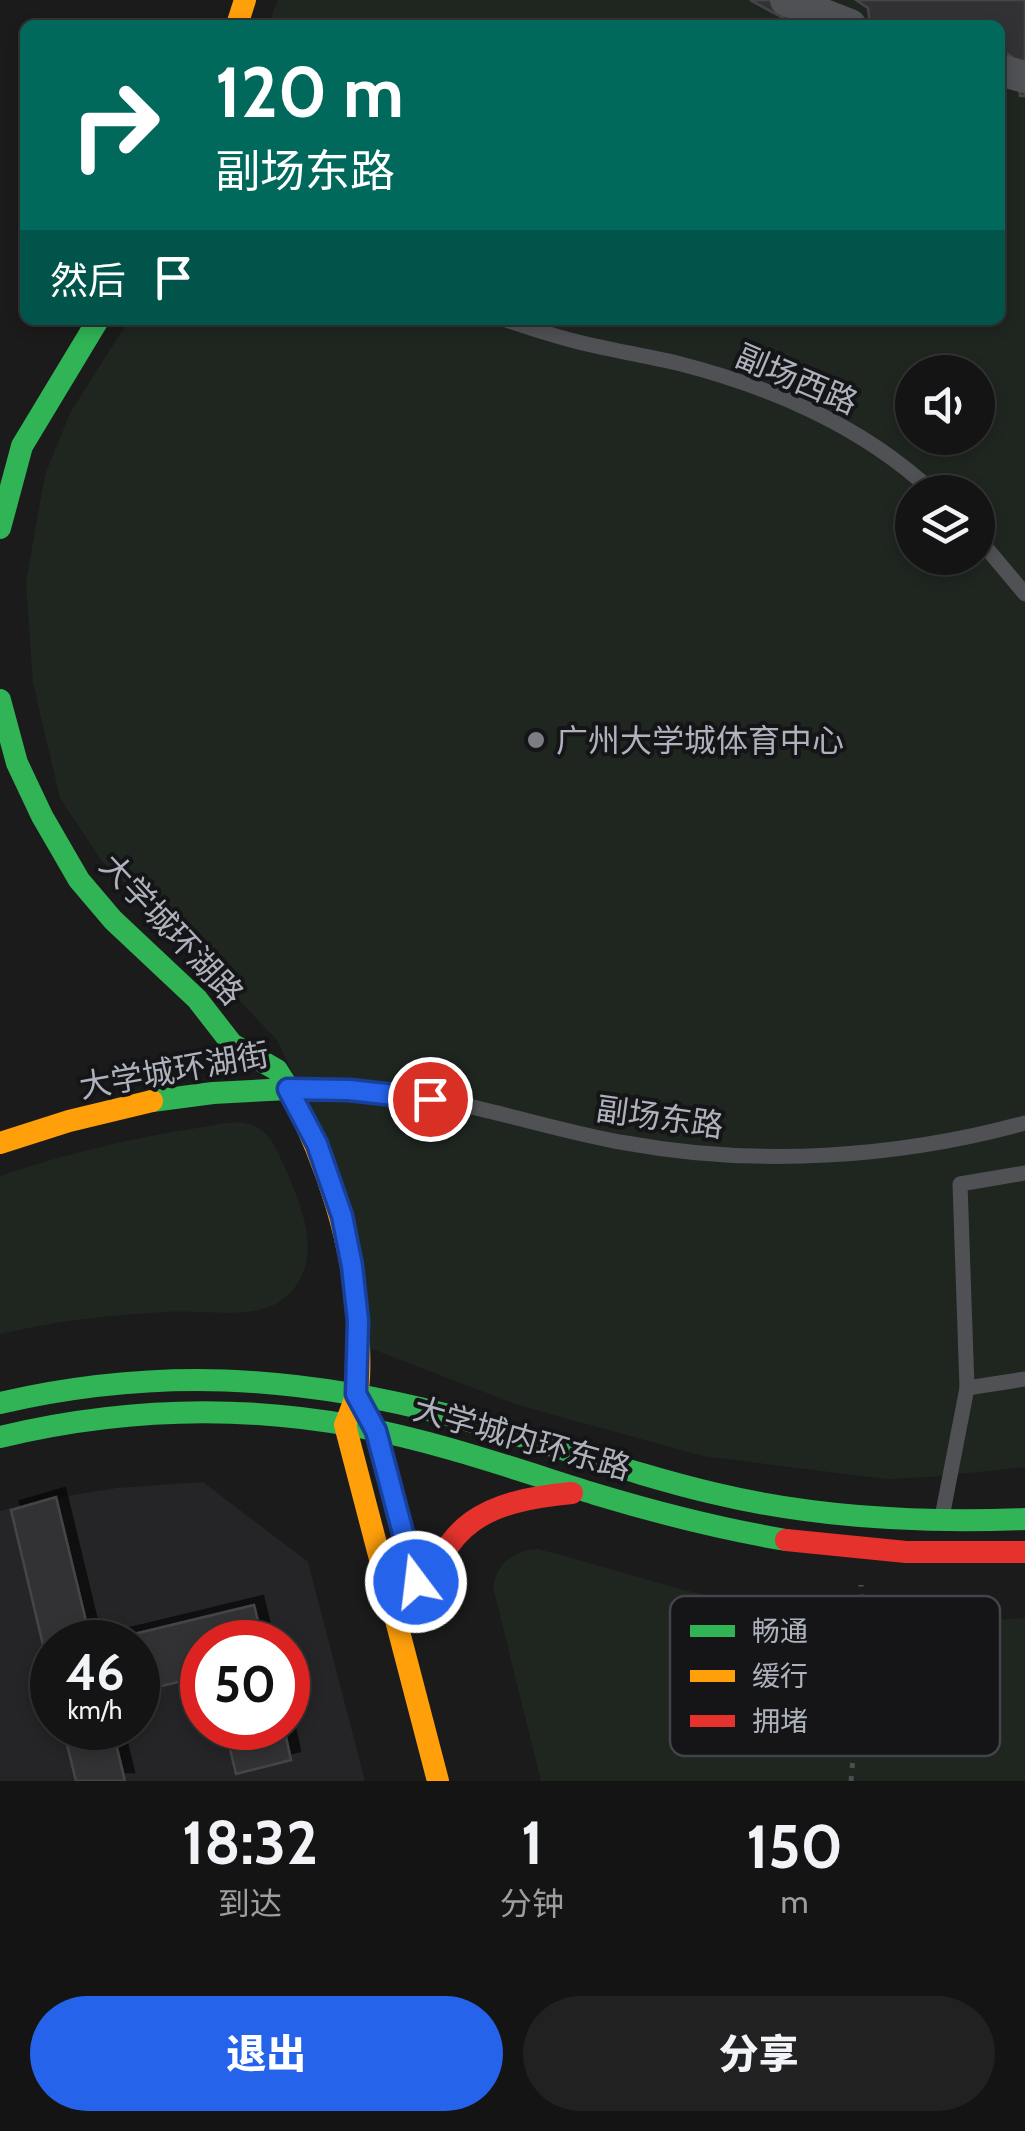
<!DOCTYPE html>
<html lang="zh">
<meta charset="utf-8">
<style>
:root{--surface:#141415;--page:#212122;--text:#f1f3f6;--muted:#9d9ea0;--line:#333334;--accent:#2563eb}
body{margin:0;font-family:Cabin,"Noto Sans SC",sans-serif;background:var(--page);color:var(--text);height:100vh;display:flex;flex-direction:column;font-size:38px;white-space:nowrap}
*{box-sizing:border-box;margin:0}
p{font-size:32px;color:var(--muted)}
.icon{flex:none;width:55px;height:55px;fill:none;stroke:currentColor;stroke-width:2;stroke-linecap:round;stroke-linejoin:round}
.map{position:relative;height:1781px;overflow:hidden}
.drawer{display:flex;flex-direction:column;background:var(--surface);flex:1}
.drawer>*{flex:none}
.hud{position:absolute;left:20px;top:20px;width:985px;height:305px;border-radius:15px;box-shadow:0 5px 15px #0003,0 0 0 2px var(--line);background:#00695c;color:#fff;overflow:hidden}
.fabs{position:absolute;left:895px;top:355px;display:grid;gap:20px}
.fabs a{display:grid;place-items:center;width:100px;height:100px;border-radius:50%;background:var(--surface);box-shadow:0 5px 15px #0003,0 0 0 2px var(--line);font-size:50px}
.speed{position:absolute;left:30px;top:1620px;display:flex;gap:20px;font-size:50px;font-weight:700;text-align:center}
.speed>*{display:grid;place-content:center;width:130px;height:130px;border-radius:50%;background:var(--surface);box-shadow:0 5px 15px #0003,0 0 0 2px var(--line);line-height:1}
.speed small{font-size:25px;font-weight:400}
.speed .limit{border:15px solid #d22;background:#fff;color:#111}
.pin{position:absolute;display:grid;place-items:center;width:85px;height:85px;color:#fff;margin:-42px;border:5px solid #fff;border-radius:50%;box-shadow:0 2px 10px #0007}
.me{position:absolute;width:110px;margin:-55px;rotate:345deg;stroke-linejoin:round;filter:drop-shadow(0 0 8px #0008)}
.turn{display:flex;align-items:center;gap:35px;height:210px;padding:0 30px;font-size:45px}
.turn .icon{width:130px;height:130px;stroke-width:2.5}
.turn b{display:block;font-size:70px;line-height:85px}
.then{display:flex;align-items:center;height:95px;padding:0 30px;background:#0003;gap:20px;font-size:38px}
.eta{display:flex;justify-content:space-evenly;align-items:center;height:170px;text-align:center}
.eta b{font-size:60px;font-weight:800;line-height:70px}
.action{display:flex;gap:20px;margin-top:auto;padding:20px 30px}
.action a{flex:1;height:115px;border-radius:60px;background:var(--accent);color:#fff;font-size:40px;font-weight:800;line-height:115px;text-align:center}
.action a+a{background:var(--page);color:var(--text)}
.map>svg:first-child{display:block}
.built{fill:#252528;fill-rule:evenodd}
.green{fill:#1f2620;fill-rule:evenodd}
.building{fill:#333334;stroke:#444548;stroke-width:2.5;filter:url(#shadow)}
.lines{fill:none;stroke-linecap:round;stroke-linejoin:round}
.path{stroke:#4b4d4f;stroke-width:5;stroke-dasharray:5 8;stroke-linecap:butt}
.lane{stroke:#4f5155;stroke-width:15}
.street{stroke:#4f5155;stroke-width:32}
.fast{stroke:#30b455;stroke-width:22}
.slow{stroke:#ff9f0a;stroke-width:22}
.jam{stroke:#e5322d;stroke-width:22}
.route-casing{stroke:#184099;stroke-width:25}
.route{stroke:#2563eb;stroke-width:18}
.poi-dot{fill:#7a7d84;stroke:#151518;stroke-width:4}
.labels{text-anchor:middle;dominant-baseline:central;stroke-width:8;stroke-linejoin:round;paint-order:stroke}
.street-label{font-size:32px;fill:#adb2bc;stroke:#151518}
.poi-label{font-size:32px;fill:#adb2bc;stroke:#151518;text-anchor:start}
.key{fill:#151518;stroke:#434449;stroke-width:2.5}
.key-label{font-size:28px;fill:#adb2bc}
</style>
<div class="map">
<svg width="1025" height="1781" viewBox="0 0 1025 1781">
<defs>
<filter id="shadow"><feDropShadow dx="9" dy="-9" stdDeviation="0" flood-color="#0009"/></filter>
</defs>
<rect width="100%" height="100%" fill="#1b1b1c"/>
<path class="built" d="M203,1482l105,80 57,219h-365v-270l31,-9 86,-14zM52,1642h86v86h-86zM202,1642h86v86h-86z"/>
<g class="green">
<path d="M278,0h747v1467l-95,10 -44,2 -183,-23 -185,-51 -151,-58 -42,-205 -48,-102 -108,-113 -68,-67 -41,-62 -27,-115 -7,-101 19,-107 25,-62 59,-93h871v-295h-732zM912,372h66v66h-66zM912,492h66v66h-66z"/>
<path d="M235,1122c33,1 39,22 51,48 16,37 37,87 5,122 -9,9 -20,16 -33,18 -29,6 -62,0 -92,2 -55,3 -112,9 -166,22v-158c80,-27 151,-42 235,-54z"/>
<path d="M538,1549c69,18 137,41 207,55 92,18 186,21 280,14v163h-484l-48,-194c4,-24 22,-37 45,-38z"/>
</g>
<g class="building">
<path d="M750,0h49l-16,18z"/>
<path d="M856,0h169v96h-5l-4,-36 -16,-12v-23h-130l-2,-17z"/>
<path d="M56,1497l35,145h-39v41l-41,-173z"/>
<path d="M254,1605l9,37h-61v34l-64,16v-50h-37z"/>
<path d="M63,1728h49l13,53h-49z"/>
<path d="M225,1728h59l7,32 -55,14z"/>
</g>
<g class="lines">
<path class="path" d="M851,1781l12,-135 -2,-61"/>
<g class="lane">
<path d="M506,320c27,9 53,18 81,24 29,7 60,12 90,19 94,24 184,62 256,129"/>
<path d="M978,538l47,56"/>
<path d="M298,1089c51,1 101,4 151,13 60,12 118,31 177,41 131,24 271,15 399,-20"/>
<path d="M967,1388l58,-9"/>
<path d="M942,1517l25,-129 -7,-204 65,-11"/>
</g>
<g class="street">
<path d="M786,0l64,25"/>
<path d="M1000,70l25,7"/>
</g>
<g class="fast">
<path d="M0,528l22,-82 76,-126"/>
<path d="M0,700l17,63 25,53 37,64 34,40 84,79 35,45 45,26 12,19 -76,4 -61,8"/>
<path d="M0,1403c156,-36 294,-28 448,12 91,24 178,58 269,79 101,24 205,29 308,25"/>
<path d="M0,1437c117,-28 235,-33 354,-11 82,15 161,43 241,68 63,19 126,35 191,46"/>
</g>
<g class="slow">
<path d="M237,25l8,-25"/>
<path d="M289,1089c38,75 64,152 69,237 1,21 3,42 0,62 -3,13 -8,25 -13,37l93,356"/>
<path d="M0,1143l69,-22 83,-20"/>
</g>
<g class="jam">
<path d="M786,1540l120,12h119"/>
<path d="M423,1612c18,-90 63,-111 149,-119"/>
</g>
</g>
<g class="lines">
<g class="route-casing">
<path id="route" d="M416,1582l-40,-151 -20,-37 2,-73 -6,-55 -10,-50 -25,-72 -29,-55 61,1 81,9"/>
</g>
<use href="#route" class="route"/>
</g>
<circle class="poi-dot" cx="536" cy="740" r="10"/>
<g class="labels">
<g class="street-label">
<text transform="translate(797 379) rotate(23)">副场西路</text>
<text transform="translate(172 929) rotate(47)">大学城环湖路</text>
<text transform="translate(174 1070) rotate(-10)">大学城环湖街</text>
<text transform="translate(660 1117) rotate(8)">副场东路</text>
<text transform="translate(522 1438) rotate(16)">大学城内环东路</text>
</g>
<g class="poi-label">
<text x="556" y="740">广州大学城体育中心</text>
</g>
</g>
<rect x="670" y="1596" width="330" height="160" rx="15" class="key"/>
<rect x="690" y="1625" width="45" height="12" fill="#30b455"/>
<rect x="690" y="1670" width="45" height="12" fill="#ff9f0a"/>
<rect x="690" y="1715" width="45" height="12" fill="#e5322d"/>
<g class="key-label">
<text x="752" y="1641">畅通</text>
<text x="752" y="1686">缓行</text>
<text x="752" y="1731">拥堵</text>
</g>
</svg>
<div class="fabs">
<a><svg class="icon" aria-label="sound" viewBox="0 0 24 24"><path d="M4 9h4l5-4v14l-5-4H4zM17 9q2 3 0 6"/></svg></a>
<a><svg class="icon" aria-label="layers" viewBox="0 0 24 24"><path d="M12 4l9 5-9 5-9-5zM3 14l9 5 9-5"/></svg></a>
</div>
<div class="speed"><div>46<small>km/h</small></div><div class="limit">50</div></div>
<div class="pin" style="left:430px;top:1099px;background:#d93025"><svg class="icon" aria-label="arrive" viewBox="0 0 24 24"><path d="M6 21V4h12l-3 4 3 4H6"/></svg></div>
<svg class="me" style="left:416px;top:1582px" viewBox="-20 -20 40 40"><circle r="17" fill="#2563eb" stroke="#fff" stroke-width="3"/><path d="M0-11L8 9 0 5-8 9z" fill="#fff"/></svg>
<div class="hud">
<div class="turn"><svg class="icon" aria-label="right" viewBox="0 0 24 24"><path d="M7 20v-9h11M14 6l5 5-5 5"/></svg><div><b>120 m</b>副场东路</div></div>
<div class="then">然后<svg class="icon" aria-label="arrive" viewBox="0 0 24 24"><path d="M6 21V4h12l-3 4 3 4H6"/></svg></div>
</div>
</div>
<section class="drawer">
<div class="eta">
<div><b>18:32</b><p>到达</p></div>
<div><b>1</b><p>分钟</p></div>
<div><b>150</b><p>m</p></div>
</div>
<div class="action"><a>退出</a><a>分享</a></div>
</section>
